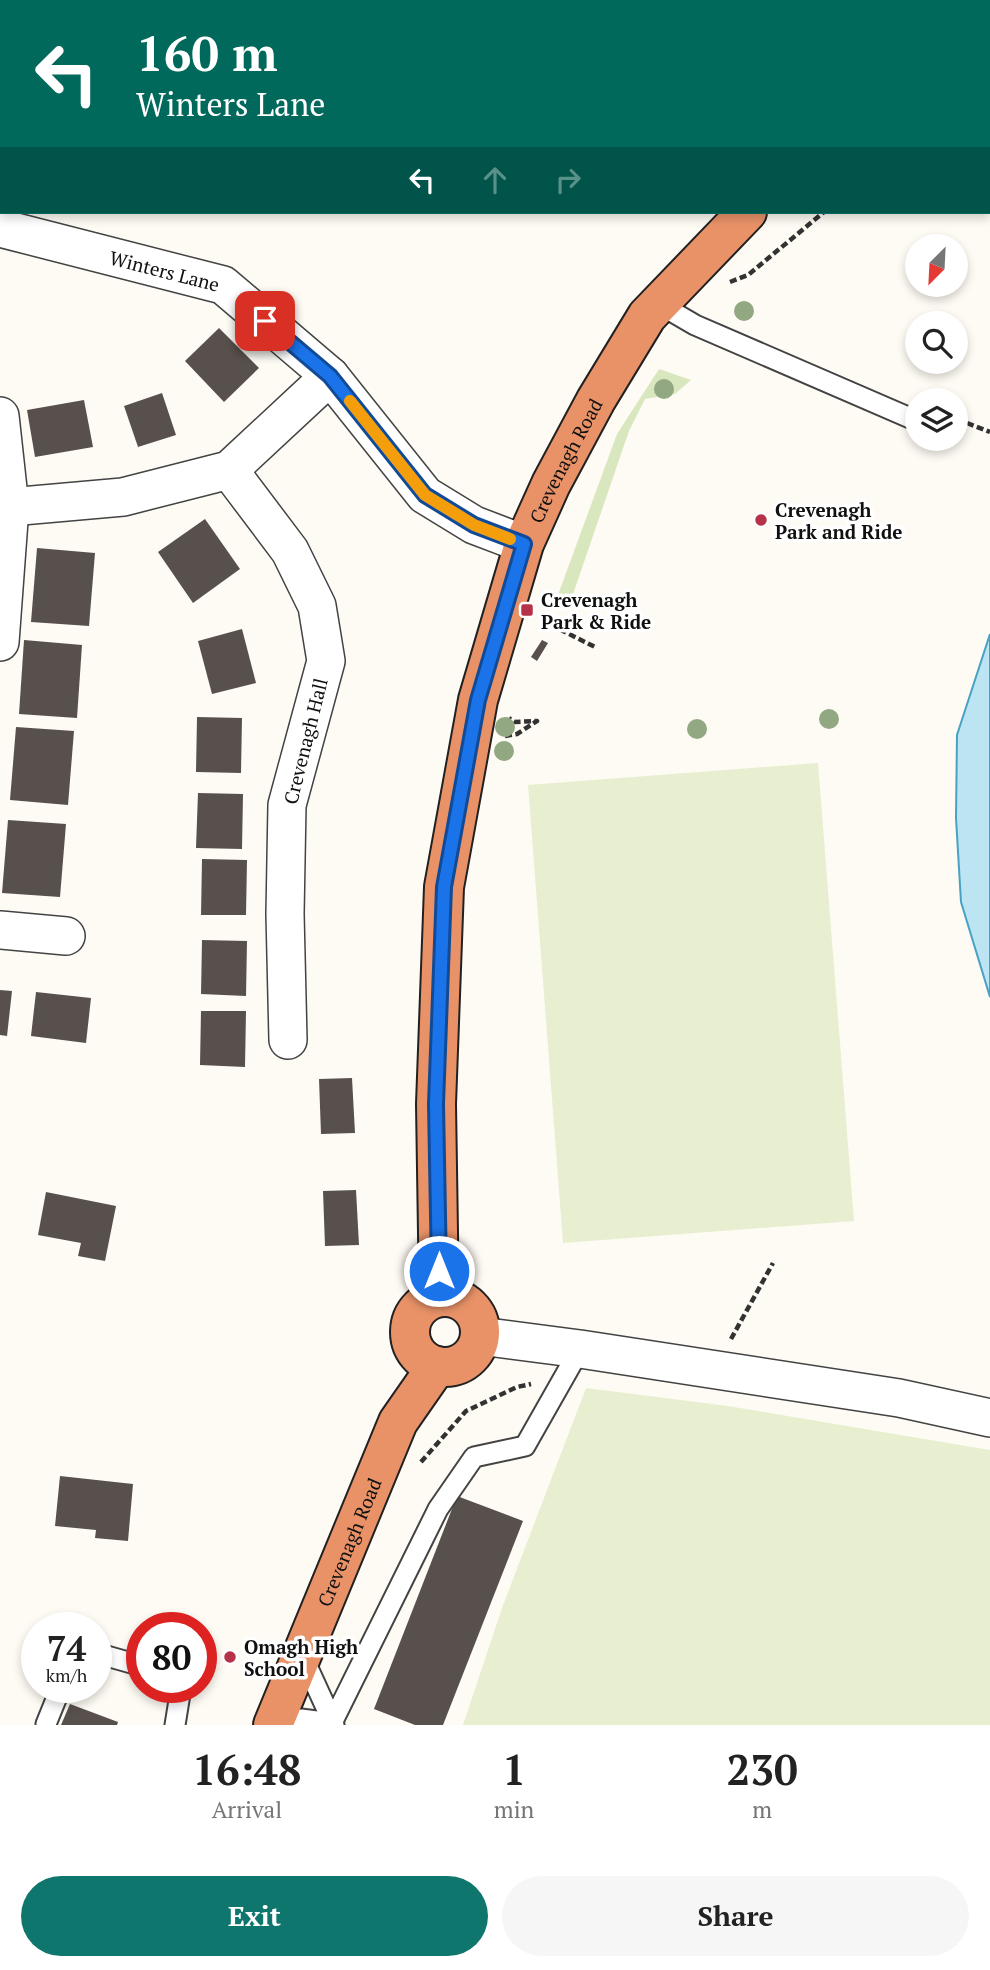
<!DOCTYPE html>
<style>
:root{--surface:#fff;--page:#f6f6f6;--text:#222;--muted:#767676;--accent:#0f766e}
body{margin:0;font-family:"PT Serif",serif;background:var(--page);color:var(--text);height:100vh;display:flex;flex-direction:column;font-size:26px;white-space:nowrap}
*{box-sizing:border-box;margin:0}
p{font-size:23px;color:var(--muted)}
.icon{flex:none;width:38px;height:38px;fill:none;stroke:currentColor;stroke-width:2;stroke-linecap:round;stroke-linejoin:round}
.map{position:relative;height:1725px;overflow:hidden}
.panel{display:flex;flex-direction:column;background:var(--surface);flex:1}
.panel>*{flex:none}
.guide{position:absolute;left:0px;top:0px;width:990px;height:214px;box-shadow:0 4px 10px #0003;background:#00695c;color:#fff;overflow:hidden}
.needle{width:46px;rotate:204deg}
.buttons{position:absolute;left:905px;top:234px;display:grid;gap:14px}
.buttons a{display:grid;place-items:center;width:63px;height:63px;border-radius:50%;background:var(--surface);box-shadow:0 4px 10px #0003;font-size:35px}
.speed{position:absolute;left:21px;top:1612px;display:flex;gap:14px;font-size:35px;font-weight:700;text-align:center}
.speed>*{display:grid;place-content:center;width:91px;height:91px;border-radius:50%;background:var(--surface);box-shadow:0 4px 10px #0003;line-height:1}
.speed small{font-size:18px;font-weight:400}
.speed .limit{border:10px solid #d22;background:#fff;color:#111}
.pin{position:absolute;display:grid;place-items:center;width:60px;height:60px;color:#fff;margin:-30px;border-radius:14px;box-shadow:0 4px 10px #0006}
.me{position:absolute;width:77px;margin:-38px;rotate:0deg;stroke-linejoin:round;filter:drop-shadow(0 0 5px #0008)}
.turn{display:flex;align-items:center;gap:24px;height:147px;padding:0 21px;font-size:32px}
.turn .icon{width:91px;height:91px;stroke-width:2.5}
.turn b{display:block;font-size:49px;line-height:60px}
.lanes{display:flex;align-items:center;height:66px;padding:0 21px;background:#0003;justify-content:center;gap:35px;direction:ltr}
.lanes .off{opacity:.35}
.eta{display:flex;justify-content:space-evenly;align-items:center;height:119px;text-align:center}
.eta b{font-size:42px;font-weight:700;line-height:49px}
.button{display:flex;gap:14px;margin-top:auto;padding:14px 21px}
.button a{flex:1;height:80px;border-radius:42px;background:var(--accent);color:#fff;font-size:28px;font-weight:700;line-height:80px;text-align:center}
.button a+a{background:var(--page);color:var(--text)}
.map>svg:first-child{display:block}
.green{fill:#d9e7bf}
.pitch{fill:#e8efd0}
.water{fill:#bce4f2;stroke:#49a2c3;stroke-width:2}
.building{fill:#58504d}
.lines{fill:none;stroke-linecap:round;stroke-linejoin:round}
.lane-casing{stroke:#434343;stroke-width:23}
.street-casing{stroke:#434343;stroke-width:40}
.highway-casing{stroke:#212121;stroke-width:42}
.path{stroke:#323232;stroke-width:4.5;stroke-dasharray:7 3.5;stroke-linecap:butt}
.lane{stroke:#fff;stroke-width:19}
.street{stroke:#fff;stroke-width:37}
.highway{stroke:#e99268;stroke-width:38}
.tree{fill:#92a882}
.route-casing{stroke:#114b97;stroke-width:18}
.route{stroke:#1a73e8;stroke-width:12}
.slow{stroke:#f59e0b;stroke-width:12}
.poi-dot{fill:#b63249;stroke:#fff;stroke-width:2.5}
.labels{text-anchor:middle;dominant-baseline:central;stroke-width:7;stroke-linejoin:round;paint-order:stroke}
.street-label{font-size:19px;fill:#101010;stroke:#fff}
.poi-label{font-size:19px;font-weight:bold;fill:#101010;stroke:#fff;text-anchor:start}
</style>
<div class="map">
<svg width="990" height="1725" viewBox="0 0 990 1725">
<rect width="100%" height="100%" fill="#fefbf4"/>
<path class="green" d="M659,369l32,11 -16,14 -30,5 -16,32 -58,169 -13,-5 59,-161z"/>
<g class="pitch">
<path d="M818,763l36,458 -291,22 -35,-458z"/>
<path d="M586,1388l142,18 262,44v275h-527l39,-117z"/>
</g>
<path class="water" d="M990,634v363l-29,-95 -5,-84 1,-83z"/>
<g class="building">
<path d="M219,328l40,40 -35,34 -39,-41z"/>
<path d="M162,393l14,42 -38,12 -14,-41z"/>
<path d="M84,400l9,47 -58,10 -8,-47z"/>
<path d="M205,519l35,50 -47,34 -35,-51z"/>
<path d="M37,548l58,5 -6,73 -58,-4z"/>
<path d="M242,629l14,54 -44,11 -14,-53z"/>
<path d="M24,640l58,5 -5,73 -58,-4z"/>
<path d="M542,640l6,3 -11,18 -6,-4z"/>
<path d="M197,717l45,1 -1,55 -45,-1z"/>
<path d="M16,727l58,4 -6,74 -58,-5z"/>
<path d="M198,793l45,1 -1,55 -46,-1z"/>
<path d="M8,820l58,4 -6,73 -58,-4z"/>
<path d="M202,859l45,1 -1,55h-45z"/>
<path d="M202,940l45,1 -1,55 -45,-2z"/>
<path d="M0,990l12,1 -5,45 -7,-1z"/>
<path d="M36,992l55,6 -5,45 -55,-7z"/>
<path d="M201,1011h45l-1,56 -45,-2z"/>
<path d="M352,1078l3,55 -34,1 -2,-55z"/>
<path d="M356,1190l3,55 -34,1 -2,-55z"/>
<path d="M46,1192l70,14 -11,55 -27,-5 3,-13 -43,-8z"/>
<path d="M60,1476l73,8 -5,57 -33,-3 1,-8 -41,-4z"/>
<path d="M457,1496l66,25 -80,204h-28l-41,-16z"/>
<path d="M70,1704l48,18 -1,3h-56z"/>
</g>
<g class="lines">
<g class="lane-casing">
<g id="lane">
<path d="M659,304l36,21 222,96"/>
<path d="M96,1653l46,13"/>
<path d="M302,1655l32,70"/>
<path d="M332,1723l106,-214 36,-52 51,-11 55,-97"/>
<path d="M46,1724l15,-37"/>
<path d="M175,1725l5,-31 -4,-7"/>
<path d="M274,1725l27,-6 31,4"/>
</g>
</g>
<g class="street-casing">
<g id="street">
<path d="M909,2v-2"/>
<path id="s1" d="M0,228l223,57 107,91 95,119 49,30 50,19"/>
<path d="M0,416l10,91 -10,135"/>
<path d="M229,470l61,81 27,55 9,55 -39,144 -2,109 3,126"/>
<path d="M10,507l113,-10 106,-27 101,-94"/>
<path d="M0,930l66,6"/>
<path d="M480,1336l100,13 319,49 91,20"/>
</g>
</g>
<g class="highway-casing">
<g id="highway">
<path d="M989,34l1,-1"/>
<path id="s2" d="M439,1297l-3,-193 8,-217 34,-187 46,-156 27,-60 45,-84 51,-84 100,-104"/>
<circle cx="445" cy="1332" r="35"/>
<path id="s3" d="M273,1725l125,-303 39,-56"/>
</g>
</g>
<g class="path">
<path d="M989,81l1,-1"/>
<path d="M730,282l18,-7 76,-63"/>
<path d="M967,423l23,9"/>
<path d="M541,620l56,28"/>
<path d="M505,736l12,-2 20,-13 -22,1 -6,-4"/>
<path d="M731,1339l42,-76"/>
<path d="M421,1462l45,-51 51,-24 14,-3"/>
</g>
<use href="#lane" class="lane"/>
<use href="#street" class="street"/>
<use href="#highway" class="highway"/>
</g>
<g class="tree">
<circle cx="744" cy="311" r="10"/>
<circle cx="664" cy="389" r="10"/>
<circle cx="829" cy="719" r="10"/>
<circle cx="505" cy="727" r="10"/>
<circle cx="697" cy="729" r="10"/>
<circle cx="504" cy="751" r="10"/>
</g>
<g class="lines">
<g class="route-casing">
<path id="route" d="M265,321l65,55 95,119 49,30 50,19 -46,156 -34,187 -8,217 3,167"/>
</g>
<use href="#route" class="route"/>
<path class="slow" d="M350,401l75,94 49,30 36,14"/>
</g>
<g class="poi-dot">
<circle cx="761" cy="520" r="7"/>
<rect x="520" y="603" width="14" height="14" rx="3.5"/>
<circle cx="230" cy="1657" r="7"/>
</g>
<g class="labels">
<g class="street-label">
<text stroke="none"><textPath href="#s1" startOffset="170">Winters Lane</textPath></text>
<text stroke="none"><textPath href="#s2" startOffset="856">Crevenagh Road</textPath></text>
<text transform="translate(305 741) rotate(-76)">Crevenagh Hall</text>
<text stroke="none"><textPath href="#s3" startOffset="198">Crevenagh Road</textPath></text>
</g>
<g class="poi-label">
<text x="775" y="509">Crevenagh<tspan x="775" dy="22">Park and Ride</tspan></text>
<text x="541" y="599">Crevenagh<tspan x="541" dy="22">Park &amp; Ride</tspan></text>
<text x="244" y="1646">Omagh High<tspan x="244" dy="22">School</tspan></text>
</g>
</g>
</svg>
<div class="buttons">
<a><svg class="needle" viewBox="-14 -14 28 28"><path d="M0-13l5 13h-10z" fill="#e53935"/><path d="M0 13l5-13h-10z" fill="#767676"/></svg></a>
<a><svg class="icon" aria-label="search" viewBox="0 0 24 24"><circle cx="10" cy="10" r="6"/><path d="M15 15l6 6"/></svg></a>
<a><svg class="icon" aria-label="layers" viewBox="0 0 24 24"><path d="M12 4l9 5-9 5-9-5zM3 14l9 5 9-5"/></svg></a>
</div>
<div class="speed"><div>74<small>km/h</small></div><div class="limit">80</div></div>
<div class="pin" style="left:265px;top:321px;background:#d93025"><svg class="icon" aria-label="arrive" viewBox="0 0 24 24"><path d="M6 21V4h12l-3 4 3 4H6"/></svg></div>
<svg class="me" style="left:439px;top:1271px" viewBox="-20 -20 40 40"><circle r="17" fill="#1a73e8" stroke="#fff" stroke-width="3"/><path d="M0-11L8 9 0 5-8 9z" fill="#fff"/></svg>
<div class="guide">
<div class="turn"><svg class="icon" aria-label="left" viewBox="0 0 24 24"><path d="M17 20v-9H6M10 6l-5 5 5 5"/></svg><div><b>160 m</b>Winters Lane</div></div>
<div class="lanes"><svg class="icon" aria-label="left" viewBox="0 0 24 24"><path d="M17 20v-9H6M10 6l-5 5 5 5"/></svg><svg class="icon off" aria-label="ahead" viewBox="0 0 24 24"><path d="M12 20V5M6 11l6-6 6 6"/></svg><svg class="icon off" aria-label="right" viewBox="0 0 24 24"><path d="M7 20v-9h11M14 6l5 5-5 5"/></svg></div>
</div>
</div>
<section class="panel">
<div class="eta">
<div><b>16:48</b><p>Arrival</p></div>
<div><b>1</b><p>min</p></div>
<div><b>230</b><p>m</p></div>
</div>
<div class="button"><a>Exit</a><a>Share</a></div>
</section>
